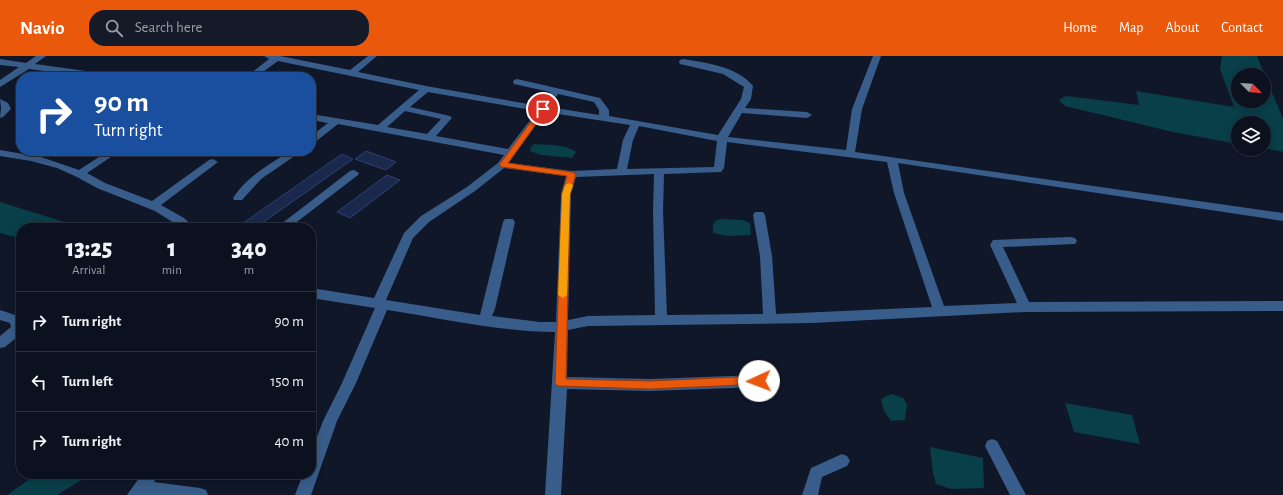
<!DOCTYPE html>
<style>
:root{--surface:#0b111f;--page:#141a28;--text:#f1f3f6;--muted:#9a9da4;--line:#2b313d;--accent:#ea580c}
body{margin:0;font-family:"Alegreya Sans",sans-serif;background:var(--page);color:var(--text);height:100vh;display:flex;flex-direction:column;font-size:15px;white-space:nowrap}
*{box-sizing:border-box;margin:0}
p{font-size:13px;color:var(--muted)}
.icon{flex:none;width:22px;height:22px;fill:none;stroke:currentColor;stroke-width:2;stroke-linecap:round;stroke-linejoin:round}
.map{position:relative;flex:1;overflow:hidden}
.drawer{position:absolute;left:16px;top:167px;width:300px;height:256px;display:flex;flex-direction:column;background:var(--surface);border-radius:16px;box-shadow:0 2px 10px #0003,0 0 0 1px var(--line)}
.drawer>*{flex:none}
.guide{position:absolute;left:16px;top:16px;width:300px;height:84px;border-radius:16px;box-shadow:0 2px 10px #0003,0 0 0 1px var(--line);background:#1a4fa0;color:#fff;overflow:hidden}
.needle{width:26px;rotate:114deg}
.fabs{position:absolute;left:1231px;top:12px;display:grid;gap:8px}
.fabs a{display:grid;place-items:center;width:40px;height:40px;border-radius:50%;background:var(--surface);box-shadow:0 2px 10px #0003,0 0 0 1px var(--line);font-size:20px}
.pin{position:absolute;display:grid;place-items:center;width:34px;height:34px;color:#fff;margin:-17px;border:2px solid #fff;border-radius:50%;box-shadow:0 1px 4px #0007}
.me{position:absolute;width:44px;margin:-22px;rotate:268deg;stroke-linejoin:round;filter:drop-shadow(0 0 3px #0008)}
.turn{display:flex;align-items:center;gap:14px;height:84px;padding:0 12px;font-size:18px}
.turn .icon{width:52px;height:52px;stroke-width:2.5}
.turn b{display:block;font-size:28px;line-height:34px}
.eta{display:flex;justify-content:space-evenly;align-items:center;height:68px;text-align:center}
.eta b{font-size:24px;font-weight:800;line-height:28px}
ul{padding:0;list-style:none}
li{display:flex;align-items:center;gap:12px;height:60px;padding:0 12px;border-top:1px solid var(--line)}
li div{flex:1}
li b{display:block;font-size:15px}
li em{font-style:normal}
header{display:flex;align-items:center;gap:24px;box-sizing:border-box;height:56px;padding:0 20px;background:var(--accent);color:#fff}
header strong{font-size:19px}
nav{display:flex;gap:22px;margin-inline-start:auto;font-size:14px}
.search{width:280px;height:36px;background:var(--page);display:flex;align-items:center;gap:10px;box-sizing:border-box;padding:0 14px;border-radius:16px;color:var(--muted);font-size:15px}
.map>svg:first-child{display:block}
.water{fill:#083f49;fill-rule:evenodd}
.building{fill:#1a284b;stroke:#2c4178}
.lines{fill:none;stroke-linecap:round;stroke-linejoin:round}
.minor{fill:#395d8a;fill-rule:evenodd}
.route{fill:#ea580c;stroke:#983908}
.slow{fill:#f59e0b}
</style>
<header>
<strong>Navio</strong>
<div class="search"><svg class="icon" aria-label="search" viewBox="0 0 24 24"><circle cx="10" cy="10" r="6"/><path d="M15 15l6 6"/></svg>Search here</div>
<nav><a>Home</a><a>Map</a><a>About</a><a>Contact</a></nav>
</header>
<div class="map">
<svg width="1283" height="439" viewBox="0 0 1283 439">
<rect width="100%" height="100%" fill="#0f1729"/>
<g class="water">
<path d="M1222,0h35l26,63v33l-19,-4v-25h-26v21l-65,-12 -108,-26 -6,-6 7,-4 73,9 -3,-14 98,16 -14,-38zM1238,19h26v26h-26z"/>
<path d="M534,88c12,1 32,0 42,8l-4,6 -31,-3 -11,-4 1,-4z"/>
<path d="M0,146l84,26h-63v11l-21,-6z"/>
<path d="M724,163l19,1 7,3 1,12 -24,1 -14,-3v-8l3,-5z"/>
<path d="M891,338l12,4 4,6 -2,16 -14,1 -7,-10 -3,-12z"/>
<path d="M1065,347l67,12 8,29 -66,-12z"/>
<path d="M930,391l53,11 1,30 -33,1 -15,-5 -3,-11z"/>
<path d="M37,418h54l-34,21h-50z"/>
</g>
<g class="building">
<path d="M366,95l30,11 -10,8 -31,-11z"/>
<path d="M342,98l11,5 -98,69h-19z"/>
<path d="M387,119l13,5 -50,38 -13,-6z"/>
</g>
<g class="lines">
<g class="minor">
<path d="M36,0h10l-11,8 73,10 4,3h-23l-60,-8 -29,18v-7l19,-13 -19,-2v-6l26,4z"/>
<path d="M264,0h16l70,14 18,-14h9l-19,16 68,14 114,20 10,-14 -36,-8 -1,-2 1,-2 3,-1 83,19 9,12v6l109,19 23,-36 3,-12 -21,-13 -43,-10 -1,-2 1,-2 3,-1c23,4 54,7 70,27l-2,13 -6,9 62,4 5,3 -5,3 -65,-5 -14,24 118,13 6,-41 21,-53h8l-19,53 -7,43 428,61v8l-385,-58 6,30 40,113 73,-3 -27,-58 3,-5 78,-3 4,1 2,3 -2,3 -72,3 26,55 254,-1v10l-258,1 -213,11 -224,3 -20,4 -1,47 83,2 109,-4 5,2 2,4 -2,4 -5,2 -109,4 -83,-2 -6,106h-16l10,-163c-53,0 -115,-14 -168,-22l-31,73 -19,38 -26,74h-16l8,-21h8v-21l12,-32 19,-38 33,-75 -64,-10v-10l63,10 30,-65 17,-17 46,-29 31,-24 6,-8 -166,-31 -24,19 -3,1v-8l17,-13 -17,-3v-6l67,11 41,-35 -141,-29 -22,16h-10l23,-18zM428,36l109,19 -29,38 -72,-13 14,-16 2,-2 -2,-2 -40,-9zM558,38l36,8 5,8v5l-50,-8zM405,55l36,8 -14,15 -40,-7zM545,56l85,13 -7,15 -6,29 -45,2 -63,-8zM639,70l78,15 -3,26 -87,2 6,-29zM727,86l160,20 7,31 38,114 -156,7 -4,-58 -7,-41 -2,-3h-8l-2,3 7,41 3,58 -96,1 -4,-104 1,-37 57,-2 3,-4zM504,112l62,8 -5,18 -5,128h-16l-48,-6 3,-7 20,-87 -2,-3h-8l-2,3 -23,93 -94,-15 27,-62 16,-16 46,-31zM654,118l-1,37 2,104 -67,1 -20,4 3,-126 5,-17z"/>
<path d="M0,43l8,4 3,6 -8,8 -3,1 1,-10z"/>
<path d="M0,94l41,7 38,13 29,-19h12l-33,22 18,10 47,18 57,-41 4,-1 5,3 -57,43 23,13 11,10h-13l-27,-17 -58,-23 -20,-11 -20,-9 -26,-7 -31,-5z"/>
<path d="M290,95h12l-41,28 -19,21h-8l-1,-2c14,-22 36,-33 57,-47z"/>
<path d="M354,114l5,3 -1,2 -69,53h-13l74,-57z"/>
<path d="M0,254l21,7v17l-16,13 -5,1v-12l11,-9 -1,-4 -10,-3z"/>
<path d="M992,383l5,2 29,54h-16l-25,-49 2,-5z"/>
<path d="M842,398l5,2 3,5 -3,5 -25,11 -4,18h-16l9,-27z"/>
<path d="M142,418h17l-5,8 46,6 6,2 2,5h-81z"/>
</g>
</g>
<path class="route" d="M543,51l4,2 -39,54 64,9 4,2 -6,20 -4,185 84,2 109,-5 4,2 1,3 -1,3 -113,5 -93,-3 -2,-3 7,-189 5,-18 -65,-9 -3,-2 42,-57z"/>
<path class="slow" d="M569,127l4,2 -3,9 -3,101 -4,3 -5,-3 4,-101 3,-9z"/>
</svg>
<div class="fabs">
<a><svg class="needle" viewBox="-14 -14 28 28"><path d="M0-13l5 13h-10z" fill="#e53935"/><path d="M0 13l5-13h-10z" fill="#9a9da4"/></svg></a>
<a><svg class="icon" aria-label="layers" viewBox="0 0 24 24"><path d="M12 4l9 5-9 5-9-5zM3 14l9 5 9-5"/></svg></a>
</div>
<div class="pin" style="left:543px;top:53px;background:#d93025"><svg class="icon" aria-label="arrive" viewBox="0 0 24 24"><path d="M6 21V4h12l-3 4 3 4H6"/></svg></div>
<svg class="me" style="left:759px;top:325px" viewBox="-20 -20 40 40"><circle r="19" fill="#fff"/><path d="M0-13L10 11 0 6-10 11z" fill="#ea580c"/></svg>
<div class="guide">
<div class="turn"><svg class="icon" aria-label="right" viewBox="0 0 24 24"><path d="M7 20v-9h11M14 6l5 5-5 5"/></svg><div><b>90 m</b>Turn right</div></div>
</div>
<section class="drawer">
<div class="eta">
<div><b>13:25</b><p>Arrival</p></div>
<div><b>1</b><p>min</p></div>
<div><b>340</b><p>m</p></div>
</div>
<ul>
<li><svg class="icon" aria-label="right" viewBox="0 0 24 24"><path d="M7 20v-9h11M14 6l5 5-5 5"/></svg><div><b>Turn right</b></div><em>90 m</em></li>
<li><svg class="icon" aria-label="left" viewBox="0 0 24 24"><path d="M17 20v-9H6M10 6l-5 5 5 5"/></svg><div><b>Turn left</b></div><em>150 m</em></li>
<li><svg class="icon" aria-label="right" viewBox="0 0 24 24"><path d="M7 20v-9h11M14 6l5 5-5 5"/></svg><div><b>Turn right</b></div><em>40 m</em></li>
</ul>
</section>
</div>
